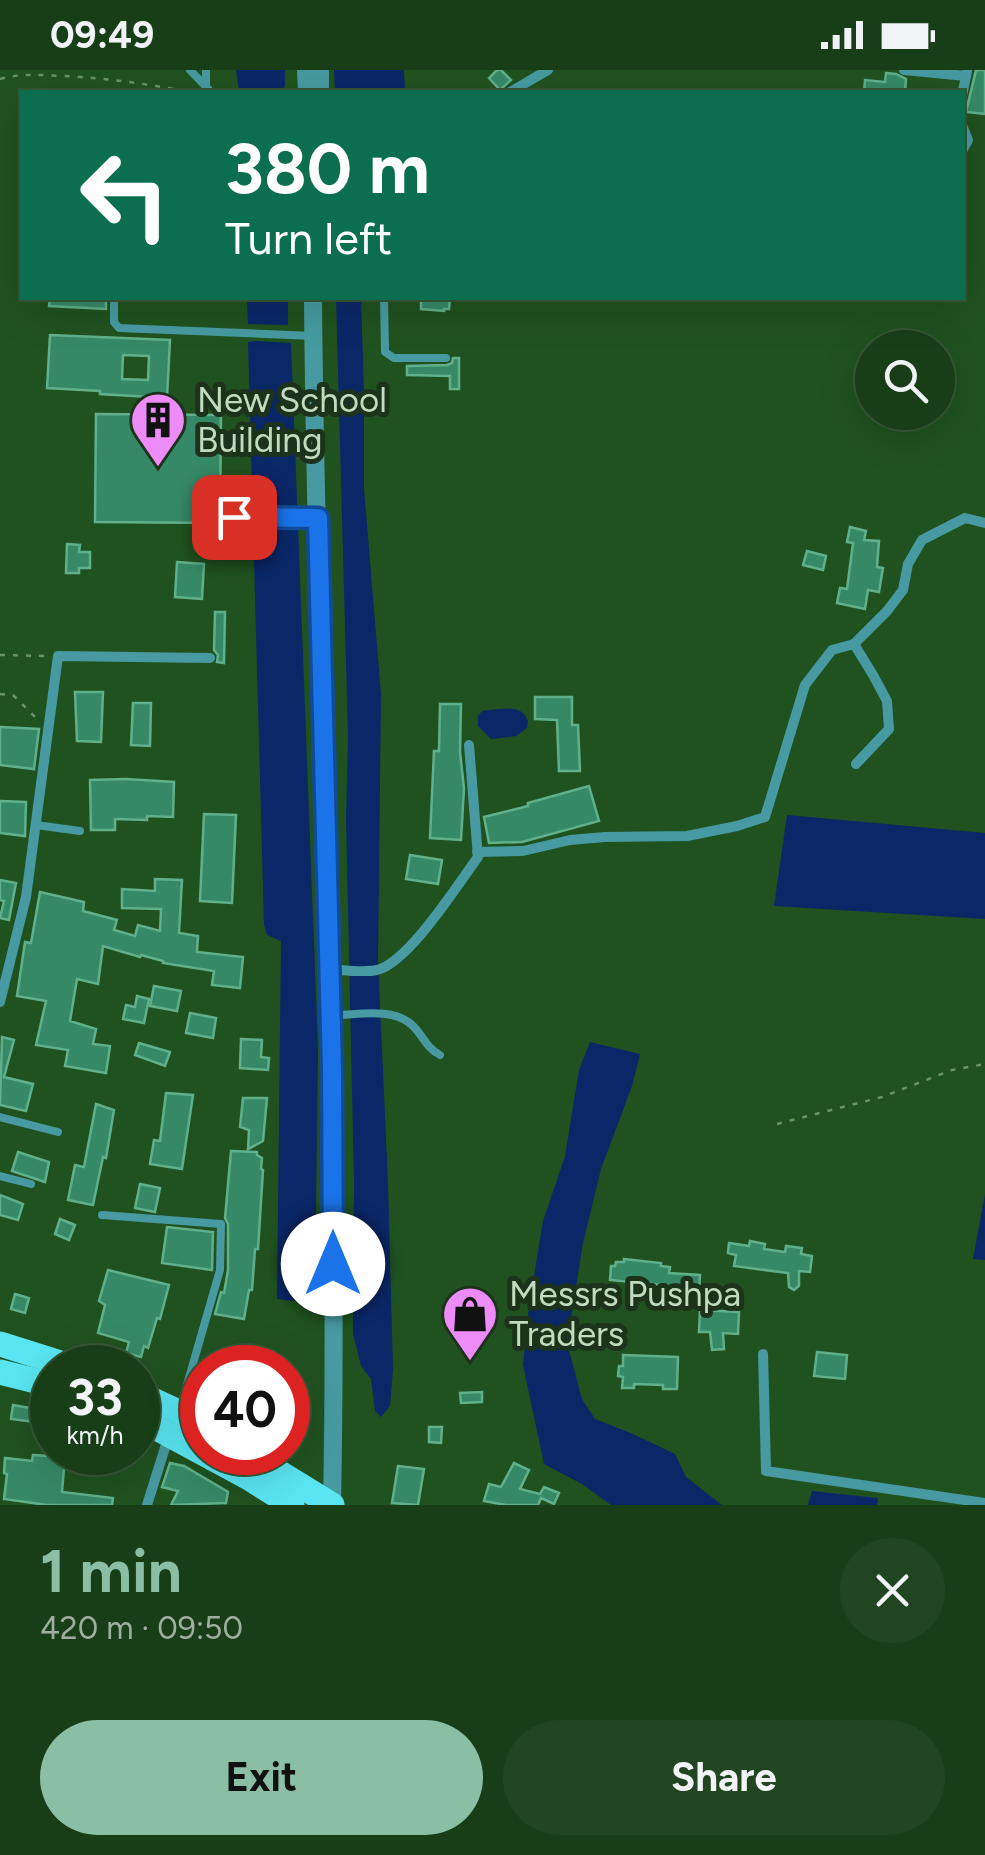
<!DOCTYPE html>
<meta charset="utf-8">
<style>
:root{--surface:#183e17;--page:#214520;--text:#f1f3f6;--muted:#9faea1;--line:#365736;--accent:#8abfa5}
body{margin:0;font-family:Figtree,sans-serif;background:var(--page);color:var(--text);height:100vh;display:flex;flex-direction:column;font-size:38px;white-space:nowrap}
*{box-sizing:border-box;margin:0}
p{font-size:32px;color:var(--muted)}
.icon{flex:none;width:55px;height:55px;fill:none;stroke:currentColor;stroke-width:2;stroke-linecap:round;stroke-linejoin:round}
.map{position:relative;height:1435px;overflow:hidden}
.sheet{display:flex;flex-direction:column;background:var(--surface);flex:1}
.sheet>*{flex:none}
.hud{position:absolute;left:20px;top:20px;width:945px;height:210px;border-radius:0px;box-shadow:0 10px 40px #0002,0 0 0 2px var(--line);background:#0b6e4f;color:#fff;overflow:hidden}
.buttons{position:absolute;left:855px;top:260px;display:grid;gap:20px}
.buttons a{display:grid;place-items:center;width:100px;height:100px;border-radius:50%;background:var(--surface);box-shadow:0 10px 40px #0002,0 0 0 2px var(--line);font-size:50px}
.speed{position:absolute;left:30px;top:1275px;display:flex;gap:20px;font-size:50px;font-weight:700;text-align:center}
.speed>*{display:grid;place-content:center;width:130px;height:130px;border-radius:50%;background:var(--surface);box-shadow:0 10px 40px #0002,0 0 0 2px var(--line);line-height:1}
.speed small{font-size:25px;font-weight:400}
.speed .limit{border:15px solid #d22;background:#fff;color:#111}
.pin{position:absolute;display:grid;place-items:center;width:85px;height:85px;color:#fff;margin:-42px;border-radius:20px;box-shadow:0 5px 15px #0006}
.me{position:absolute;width:110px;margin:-55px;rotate:0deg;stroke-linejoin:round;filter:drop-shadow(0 0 8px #0008)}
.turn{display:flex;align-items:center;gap:35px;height:210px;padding:0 40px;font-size:45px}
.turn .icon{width:130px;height:130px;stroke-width:2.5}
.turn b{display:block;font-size:70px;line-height:85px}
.round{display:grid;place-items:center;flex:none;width:105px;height:105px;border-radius:52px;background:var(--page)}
.headline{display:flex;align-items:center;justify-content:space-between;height:170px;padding:0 40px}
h1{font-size:60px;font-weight:700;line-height:75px;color:var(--accent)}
.action{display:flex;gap:20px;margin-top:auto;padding:20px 40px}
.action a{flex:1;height:115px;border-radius:60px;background:var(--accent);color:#111;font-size:40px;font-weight:700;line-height:115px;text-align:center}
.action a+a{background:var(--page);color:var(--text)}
.status{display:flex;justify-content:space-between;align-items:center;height:70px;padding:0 50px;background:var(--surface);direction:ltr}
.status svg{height:28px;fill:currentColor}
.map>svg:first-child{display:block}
.water{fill:#0a2768}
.building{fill:#368966;stroke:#5fb08b;stroke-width:2.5;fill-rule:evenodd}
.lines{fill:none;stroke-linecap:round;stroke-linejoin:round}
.path{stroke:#6b9269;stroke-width:2.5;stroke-dasharray:5 8;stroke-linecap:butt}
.service{stroke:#479aa1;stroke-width:8}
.minor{stroke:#479aa1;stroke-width:10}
.tertiary{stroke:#479aa1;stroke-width:18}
.primary{stroke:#59e6f2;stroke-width:25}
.service-bridge{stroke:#479aa1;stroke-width:8}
.route-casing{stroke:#114b97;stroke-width:25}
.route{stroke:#1a73e8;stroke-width:18}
.labels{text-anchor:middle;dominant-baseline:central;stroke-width:10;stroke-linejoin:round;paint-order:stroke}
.poi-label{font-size:35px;fill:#c0dbbe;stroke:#1d321b;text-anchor:start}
</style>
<div class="status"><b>09:49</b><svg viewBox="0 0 49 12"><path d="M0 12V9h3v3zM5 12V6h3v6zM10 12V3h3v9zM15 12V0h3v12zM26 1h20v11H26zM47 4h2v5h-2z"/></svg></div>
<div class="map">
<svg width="985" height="1435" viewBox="0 0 985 1435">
<rect width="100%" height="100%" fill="#20521f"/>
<g class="water">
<path d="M236,0h49v16l-4,6h-42z"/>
<path d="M334,0h70l1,22h-70z"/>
<path d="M247,228h41v27l-40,-1z"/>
<path d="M336,228h25l3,95v95l17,207 -3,266 10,222 5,186 -3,37 -9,11 -6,-6 -4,-32 -10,-13 -8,-32 1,-152 -8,-363 2,-83z"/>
<path d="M255,271l36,2 27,706 -2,162 -6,92 -33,-4 4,-358 -14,-6 -3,-10 -16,-583z"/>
<path d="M498,639c13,-1 25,-2 30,12l-1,7 -11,8 -25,3 -13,-13v-10l4,-5z"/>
<path d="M787,745l198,18v86l-211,-13z"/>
<path d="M590,972l50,12 -8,32 -31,83 -18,74 -16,100 15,56 13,20 38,15 42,20 11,23 36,28h-111l-29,-21 -38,-20 -21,-99 6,-59 14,-85 22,-65 14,-86z"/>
<path d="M985,1124v66l-12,-1z"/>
<path d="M812,1421l66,7 -1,7h-69z"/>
</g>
<g class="building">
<path d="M497,0h4l10,10 -11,10 -11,-12z"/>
<path d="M976,0h9v44l-19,-2z"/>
<path d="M886,3l10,1 10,5 -1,13h-41l1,-12 20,2z"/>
<path d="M50,228h56v11l-57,-3z"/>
<path d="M421,228h29l-1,11h-5v2l-23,-2z"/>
<path d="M50,265l120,5 -3,58 -67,-4v-3l-53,-3zM123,285l26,1 -1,24 -26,-1z"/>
<path d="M453,288h6v31h-9v-13l-43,-1v-9l40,-1 5,-2z"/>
<path d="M96,344l125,1 -1,108 -125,-1z"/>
<path d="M850,457l16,4 -2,9 15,1 -2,26 6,1 -4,24 -11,-2 -3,19 -28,-6 3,-15 7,1 6,-46 -6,-1z"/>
<path d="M67,474l13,1 -1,7h11v16h-11v5h-13z"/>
<path d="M807,481l19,5 -3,14 -20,-5z"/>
<path d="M177,492l27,2 -2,35 -27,-2z"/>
<path d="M215,542h10l-1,51 -7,-1 1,-7 -4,-5z"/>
<path d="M75,622h28l-2,50 -24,-1z"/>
<path d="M535,627h37v28h6l2,46h-21l-2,-51 -22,-1z"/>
<path d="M133,633h18l-1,43 -19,-1z"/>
<path d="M440,634h21l-1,48 4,36 -3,52 -31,-2 4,-87h5z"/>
<path d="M0,657l39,2 -5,40 -34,-4z"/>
<path d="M126,709l48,3 -1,35 -26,-1v4l-32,-1v11h-24l-1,-50z"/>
<path d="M589,716l10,35 -77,21 -33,1 -5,-26 44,-11v-3z"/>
<path d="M0,731l26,1 -1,34 -25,-3z"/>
<path d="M204,744l32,1 -4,88 -32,-2z"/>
<path d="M410,785l32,5 -4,24 -32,-5z"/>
<path d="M155,809l27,1 -3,53 19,3 -1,16 46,5 -3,31 -28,-3 2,-14 -51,-8v-2l-22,-6 -1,2 -37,-11 -5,38 -21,-5 -7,42 26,8 -3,15 17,2 -4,27 -41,-7 3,-16 -32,-5 10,-44 -29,-5 8,-54 6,1 9,-51 44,10 -1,9 34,9 -3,10 21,6 3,-11 22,6 1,-22 -39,-1v-19l33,2z"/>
<path d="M0,810l16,3 -7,37 -9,-2 4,-17 -4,-1z"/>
<path d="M154,916l27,5 -4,20 -27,-5z"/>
<path d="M137,926l12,3 -5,24 -21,-4 3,-14 9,2z"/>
<path d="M190,943l26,5 -3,20 -27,-5z"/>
<path d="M2,967l12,3 -10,37 29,7 -7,27 -26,-6z"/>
<path d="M241,969l21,1 -1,17 8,1 -1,12 -28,-2z"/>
<path d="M139,973l31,9 -5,14 -30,-11z"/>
<path d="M166,1023l27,2 -11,74 -32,-5 4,-24 6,1z"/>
<path d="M243,1028h24l-4,43 -15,8 1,-19 -9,-3z"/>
<path d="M96,1034l18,6 -8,48 -3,-1 -10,48 -25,-5 7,-35 9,2z"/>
<path d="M231,1081l26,1v3l5,3 -1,11 2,1 -5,79h-3l-3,41h-3l-5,29 -29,-5 6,-22 3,1 4,-23v-46l-3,-6z"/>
<path d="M18,1082l31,10 -4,20 -33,-11z"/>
<path d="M140,1114l20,4 -5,24 -20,-4z"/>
<path d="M0,1125l23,9 -5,16 -18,-5z"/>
<path d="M60,1149l15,6 -6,15 -14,-6z"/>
<path d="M167,1157l46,5 -1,38 -50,-7z"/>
<path d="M750,1171l15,3 -1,5 21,3 1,-6 16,2 -1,6 11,2 -2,16 -11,-1v15l-5,4 -5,-3 -1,-14 -54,-7 2,-11 -8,-2 1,-10 20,3z"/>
<path d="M624,1189l37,4v3l9,1 -1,6 31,2 -1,17 -19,-1v-4l-70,-7 1,-14h4l1,-4h8z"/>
<path d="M108,1200l61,15 -9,34 -3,-1 -9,30 -4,-2 -3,11 -15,-4 3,-11 -31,-9 7,-28 -6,-4z"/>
<path d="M15,1224l14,4 -4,15 -14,-4z"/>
<path d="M700,1240l39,2 -1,22 -15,-1 1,16 -12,1 -2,-18h-11z"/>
<path d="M817,1282l30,3 -2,24 -31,-3z"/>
<path d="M623,1285l55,2 -1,32h-14v-4l-29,-1v4h-12l1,-11 -5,-1 1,-10h4z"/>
<path d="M482,1322v10l-21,1 -1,-10z"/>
<path d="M13,1335l39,7v12l-41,-5z"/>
<path d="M429,1357h13l-1,16 -12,-1z"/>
<path d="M33,1385l32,2 -3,35 51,6 -1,7h-65l-43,-6 3,-25 -3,-1 1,-15 27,3z"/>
<path d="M170,1393l14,3 44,26 -2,11 -55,2 7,-14 -16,-4z"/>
<path d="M514,1393l15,7 -9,19 20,5 4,-7 15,6 -5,11 -13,-6 -3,7h-32l-22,-4 5,-17 12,3z"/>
<path d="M398,1396l26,3 -6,36 -26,-2z"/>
</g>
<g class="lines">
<g class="path">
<path d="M0,9c21,-6 41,-4 63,-3 43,2 85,8 127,16"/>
<path d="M0,585l48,1"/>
<path d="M0,624l13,1 23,23"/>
<path d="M777,1054l105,-27 70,-27 33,-6"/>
</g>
<g class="service">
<path d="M190,0l21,22"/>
<path d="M206,0v17"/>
<path d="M114,228v24l5,6 195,8"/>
<path d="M384,228l1,54 9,6h52"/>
<path d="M36,755l44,6"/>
<path d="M340,945c22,-1 54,-7 72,10 11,10 14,23 28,30"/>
<path d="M0,1047l58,15"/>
<path d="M0,1106l31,8"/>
<path d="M102,1145l119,9 -1,46 -40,139"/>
</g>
<g class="minor">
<path d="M904,0l62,6"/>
<path d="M510,22l38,-22"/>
<path d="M962,26l5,-25"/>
<path d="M962,55l6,15 -6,11"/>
<path d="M856,694l33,-35 -2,-28 -14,-26 -19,-31 33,-33 16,-21 5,-26 14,-24 43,-22 20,5"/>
<path d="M477,782l46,-1 47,-11 35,-3 82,-1 50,-10 28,-9 40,-132 27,-35 22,-6"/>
<path d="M329,899c15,1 34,4 48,1 32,-8 81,-86 101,-113l-9,-112"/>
<path d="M0,932l26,-105 32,-241 152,2"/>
<path d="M763,1284l3,117 219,32"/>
<path d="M147,1435l22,-70"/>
</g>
<g class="tertiary">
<path d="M306,0l1,22"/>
<path d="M320,0v22"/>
<path d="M313,228c3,402 27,804 19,1207"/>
</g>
<g class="primary">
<path d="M0,1274l76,24"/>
<path d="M0,1302l52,13"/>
<path d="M138,1323l41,19 23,13"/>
<path d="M138,1348l111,60 43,27"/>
<path d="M246,1382l86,53"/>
</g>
<path class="service-bridge" d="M234,447l84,1"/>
</g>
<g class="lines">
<g class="route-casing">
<path id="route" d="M234,447l84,1 14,552 1,194"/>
</g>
<use href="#route" class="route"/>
</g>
<defs>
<g id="building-pin" transform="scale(2.875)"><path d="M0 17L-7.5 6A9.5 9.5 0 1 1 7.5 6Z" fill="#ed8cf9" stroke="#1d321b"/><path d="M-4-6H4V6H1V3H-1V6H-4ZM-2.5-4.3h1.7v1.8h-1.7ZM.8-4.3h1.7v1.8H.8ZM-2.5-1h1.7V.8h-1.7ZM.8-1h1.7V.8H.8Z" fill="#111"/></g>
<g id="shop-pin" transform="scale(2.875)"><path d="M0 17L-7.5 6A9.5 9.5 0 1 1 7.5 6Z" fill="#ed8cf9" stroke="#1d321b"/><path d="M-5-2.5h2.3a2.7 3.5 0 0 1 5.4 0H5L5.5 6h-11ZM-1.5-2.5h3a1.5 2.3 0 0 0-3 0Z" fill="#111"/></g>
</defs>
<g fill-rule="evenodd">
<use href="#building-pin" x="158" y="350"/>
<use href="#shop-pin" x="470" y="1244"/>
</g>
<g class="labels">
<g class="poi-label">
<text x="197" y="330">New School<tspan x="197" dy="40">Building</tspan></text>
<text x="509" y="1224">Messrs Pushpa<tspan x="509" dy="40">Traders</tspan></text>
</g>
</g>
</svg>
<div class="buttons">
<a><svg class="icon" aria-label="search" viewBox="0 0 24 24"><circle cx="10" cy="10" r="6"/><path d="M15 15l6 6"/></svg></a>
</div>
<div class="speed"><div>33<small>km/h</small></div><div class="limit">40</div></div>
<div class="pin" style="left:234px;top:447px;background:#d93025"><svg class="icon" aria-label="arrive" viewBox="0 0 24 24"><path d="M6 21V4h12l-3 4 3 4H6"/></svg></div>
<svg class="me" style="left:333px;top:1194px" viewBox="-20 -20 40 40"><circle r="19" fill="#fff"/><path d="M0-13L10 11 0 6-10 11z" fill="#1a73e8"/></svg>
<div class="hud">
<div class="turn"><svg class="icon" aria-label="left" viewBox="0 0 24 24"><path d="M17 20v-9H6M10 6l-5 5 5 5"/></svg><div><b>380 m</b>Turn left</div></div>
</div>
</div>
<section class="sheet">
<div class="headline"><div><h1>1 min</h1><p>420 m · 09:50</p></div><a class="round"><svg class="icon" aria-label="close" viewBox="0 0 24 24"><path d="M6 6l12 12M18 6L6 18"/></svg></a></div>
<div class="action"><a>Exit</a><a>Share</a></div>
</section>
